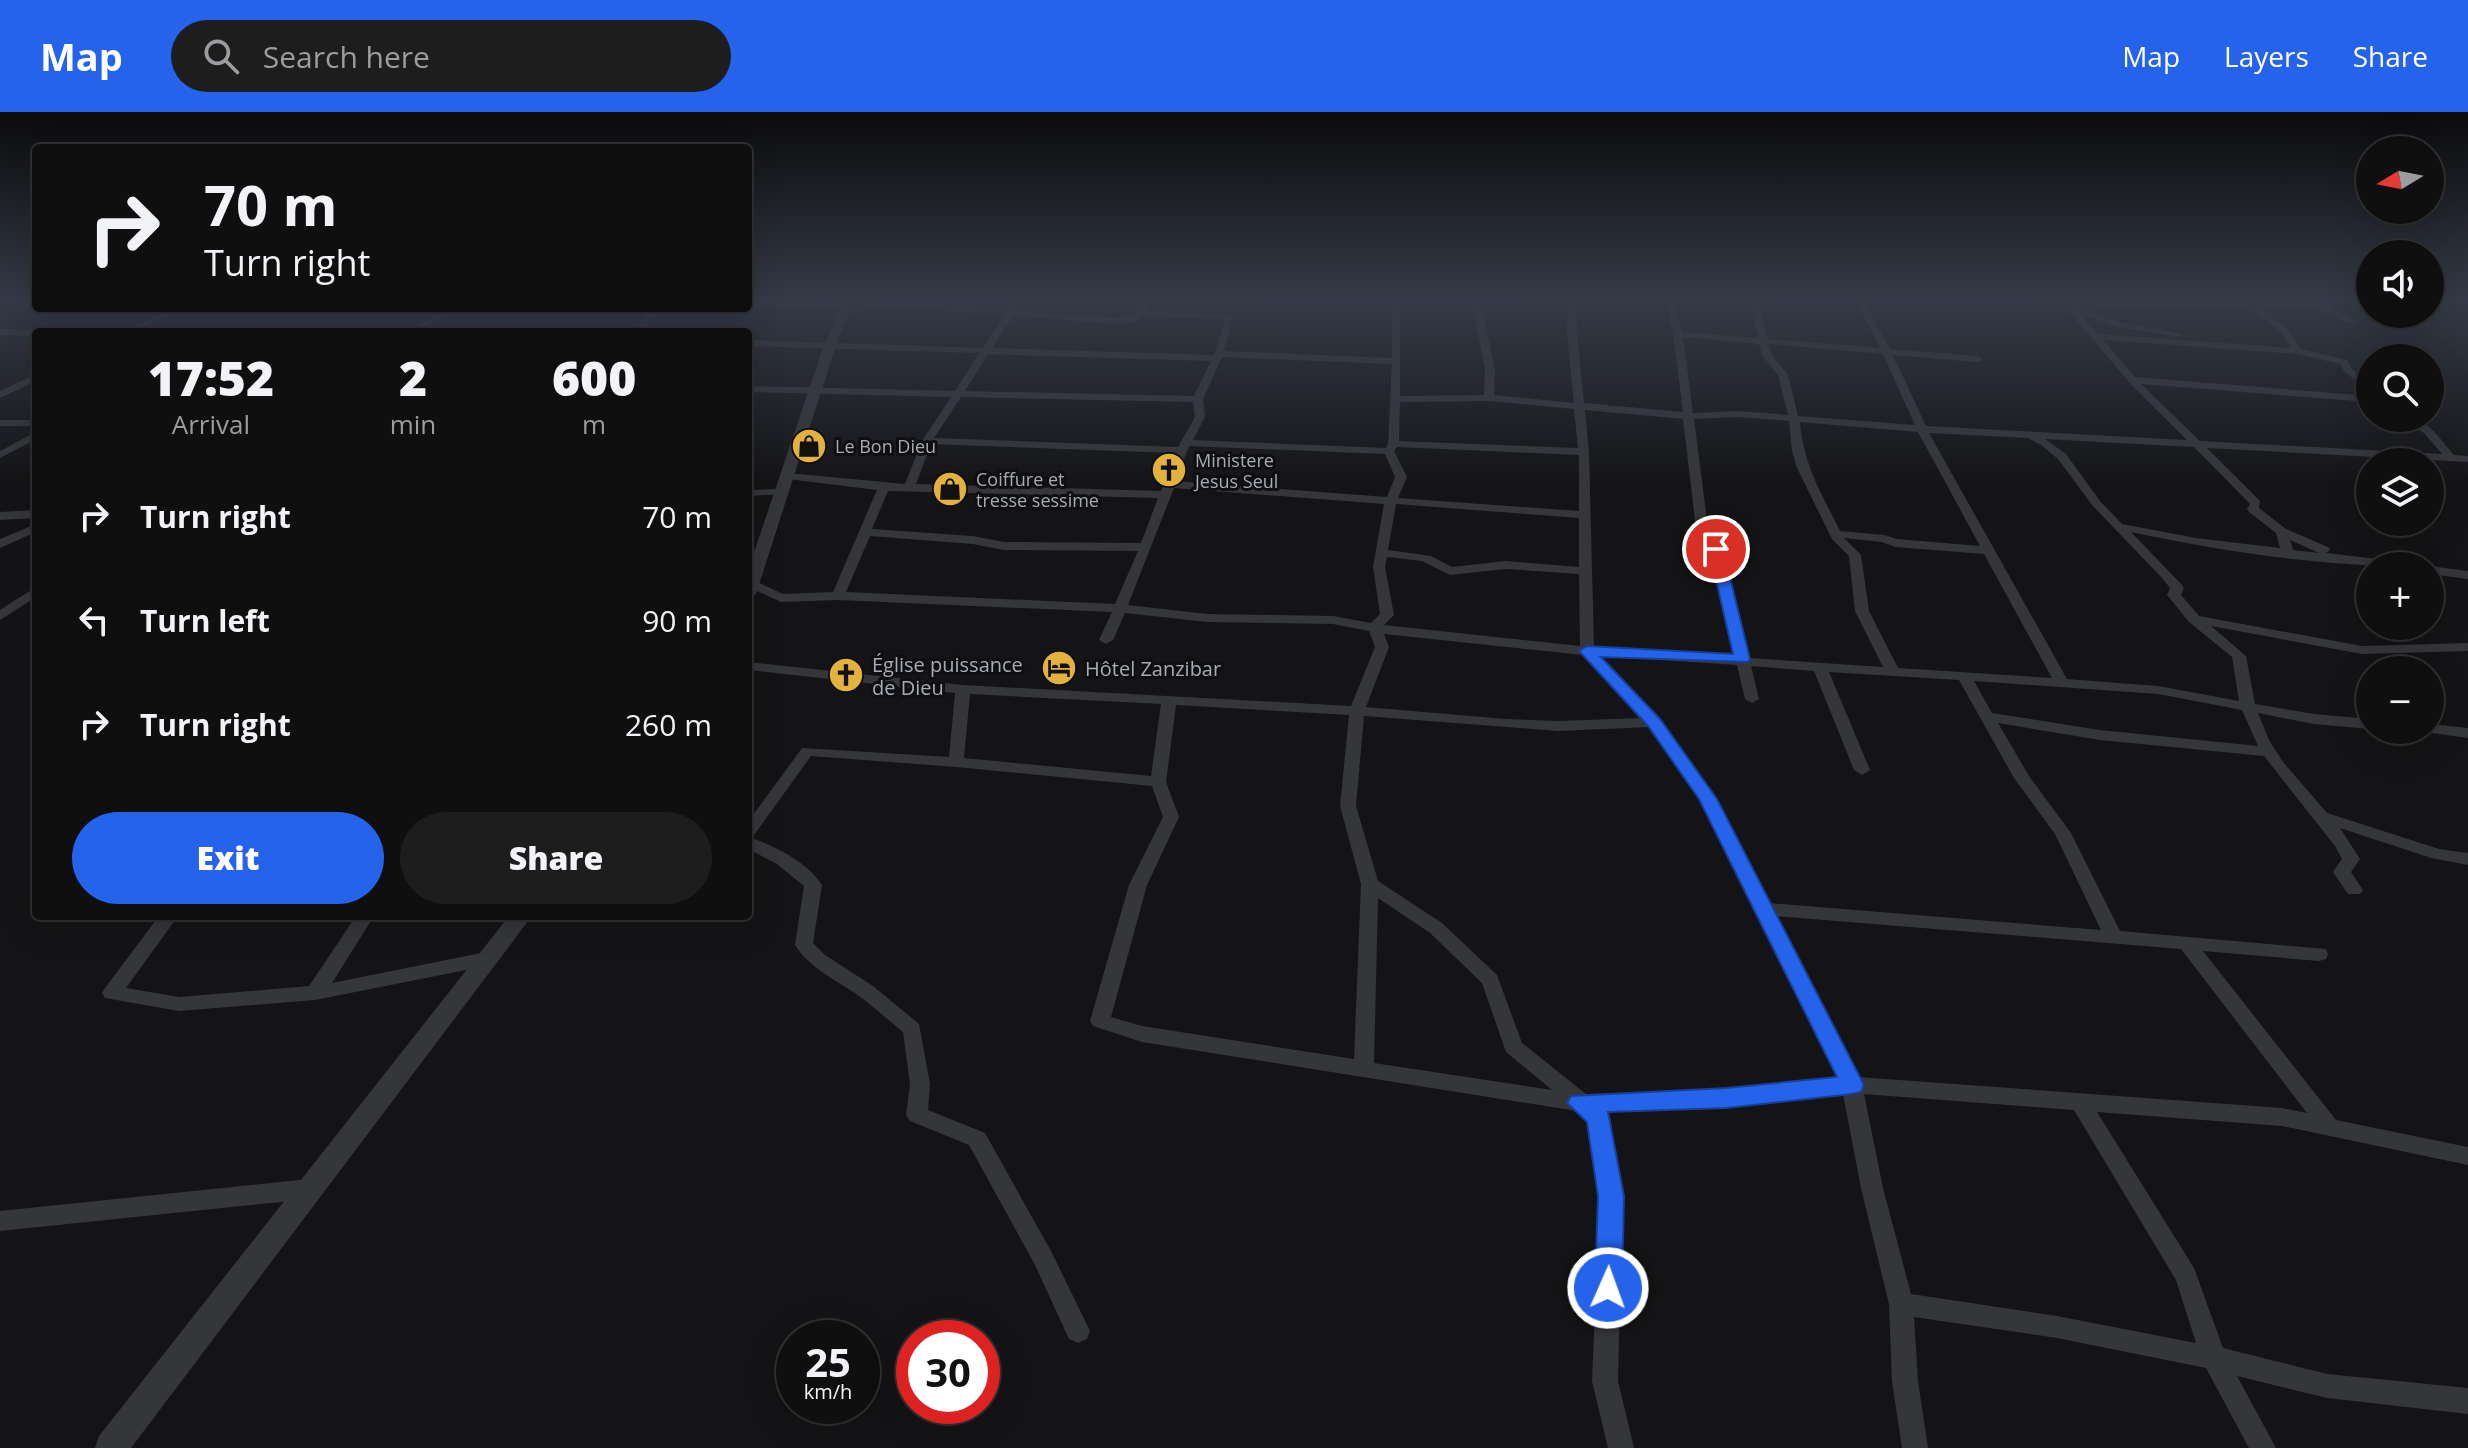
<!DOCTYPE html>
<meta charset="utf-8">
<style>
:root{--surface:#0f0f10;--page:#1d1d1e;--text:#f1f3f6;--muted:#9b9c9f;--line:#2f2f30;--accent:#2563eb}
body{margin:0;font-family:"Open Sans",sans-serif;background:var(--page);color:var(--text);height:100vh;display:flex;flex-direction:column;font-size:30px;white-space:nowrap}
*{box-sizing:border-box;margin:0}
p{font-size:26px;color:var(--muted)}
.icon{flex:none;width:44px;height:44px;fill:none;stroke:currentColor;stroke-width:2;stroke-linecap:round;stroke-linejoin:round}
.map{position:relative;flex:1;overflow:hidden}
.side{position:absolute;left:32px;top:216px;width:720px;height:592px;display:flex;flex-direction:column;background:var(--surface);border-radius:8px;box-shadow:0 8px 32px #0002,0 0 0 2px var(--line)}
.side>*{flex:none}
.top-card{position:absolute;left:32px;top:32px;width:720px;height:168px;border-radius:8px;box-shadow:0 8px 32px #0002,0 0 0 2px var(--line);background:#0f0f10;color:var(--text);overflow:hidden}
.needle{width:52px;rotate:260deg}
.tools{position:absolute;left:2356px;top:24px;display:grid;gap:16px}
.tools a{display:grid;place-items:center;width:88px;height:88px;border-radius:50%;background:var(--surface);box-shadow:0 8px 32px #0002,0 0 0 2px var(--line);font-size:40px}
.speed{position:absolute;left:776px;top:1208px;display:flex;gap:16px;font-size:40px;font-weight:700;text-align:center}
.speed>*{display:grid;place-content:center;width:104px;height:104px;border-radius:50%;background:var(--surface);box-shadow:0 8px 32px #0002,0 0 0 2px var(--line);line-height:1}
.speed small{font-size:20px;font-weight:400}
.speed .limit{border:12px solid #d22;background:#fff;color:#111}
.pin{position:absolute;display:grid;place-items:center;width:68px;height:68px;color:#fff;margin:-34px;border:4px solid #fff;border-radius:50%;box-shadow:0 2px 8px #0007}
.me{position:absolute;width:88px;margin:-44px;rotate:2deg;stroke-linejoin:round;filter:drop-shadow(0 0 6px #0008)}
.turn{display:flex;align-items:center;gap:28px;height:168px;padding:0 40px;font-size:36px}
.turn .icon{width:104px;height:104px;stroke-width:2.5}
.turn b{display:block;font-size:56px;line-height:68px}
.eta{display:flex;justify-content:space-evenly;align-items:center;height:136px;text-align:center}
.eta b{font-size:48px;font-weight:800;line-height:56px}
.button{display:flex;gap:16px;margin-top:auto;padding:16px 40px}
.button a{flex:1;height:92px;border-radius:48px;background:var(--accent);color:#fff;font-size:32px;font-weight:800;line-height:92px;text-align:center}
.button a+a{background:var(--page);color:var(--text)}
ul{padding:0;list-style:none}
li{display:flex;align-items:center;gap:24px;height:104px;padding:0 40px}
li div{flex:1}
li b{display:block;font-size:30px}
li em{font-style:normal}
header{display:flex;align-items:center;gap:48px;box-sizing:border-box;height:112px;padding:0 40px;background:var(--accent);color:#fff}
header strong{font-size:38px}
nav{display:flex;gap:44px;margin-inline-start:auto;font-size:28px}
.search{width:560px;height:72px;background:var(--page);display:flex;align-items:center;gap:20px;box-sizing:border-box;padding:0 28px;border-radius:44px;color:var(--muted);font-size:30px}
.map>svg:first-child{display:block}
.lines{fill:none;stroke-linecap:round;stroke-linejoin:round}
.minor{fill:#35363a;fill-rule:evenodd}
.tertiary{fill:#35363a;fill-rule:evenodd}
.route{fill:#2563eb;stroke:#184099;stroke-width:2}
.labels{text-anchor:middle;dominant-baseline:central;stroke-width:6;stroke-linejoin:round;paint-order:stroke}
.far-poi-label{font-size:18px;fill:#a7abb5;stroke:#0f0f11;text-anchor:start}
.poi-label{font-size:20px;fill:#a7abb5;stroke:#0f0f11;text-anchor:start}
</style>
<header>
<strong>Map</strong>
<div class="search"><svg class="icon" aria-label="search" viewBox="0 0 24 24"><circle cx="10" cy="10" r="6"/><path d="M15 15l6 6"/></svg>Search here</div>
<nav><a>Map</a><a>Layers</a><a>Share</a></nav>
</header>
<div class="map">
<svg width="2468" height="1336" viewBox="0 0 2468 1336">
<rect width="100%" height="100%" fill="#141416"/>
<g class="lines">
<g class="minor">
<path d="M869,187l139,11 7,-11h8l-7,11 101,8c15,-1 20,-5 27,-19h8l-5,12 86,4 -9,36 168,7v-59h8v97l84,-1 1,-25 -13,-71h8l15,71 -1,25 80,8 -7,-69 1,-35h8l1,35 7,69 99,9 -10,-78 -7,-35h8l8,33 76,6 -9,-39h8l11,40 112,9 -25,-49h8l27,50 88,7 5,3 -5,3 -85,-7 33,71 261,14 -58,-58 -68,-80 -20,-3 155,2v-2l38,3h65l-1,-3h9l47,20v4h-6l-38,-16h-51l27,20 15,22 46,11 4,8 19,17v8l-26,-22 -4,-7 -42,-10 -195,-14 32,37 235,19v6l-229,-18 59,57 242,13 -17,-20 -20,-16c23,0 35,21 49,37l14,1v6l-261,-14 53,53 -1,7 27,21 42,18 2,3 -4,3 77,9 6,4c-91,0 -188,-15 -278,-34l51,53 2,3 -3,7 18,21 163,30 106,-3v8l-106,3 -151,-28 35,30 9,48 59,10 56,5v10l-56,-5 -56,-11 11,27 14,22 44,51 112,36 29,4v12l-37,-7 -91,-30 20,31 -9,13 12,18 -3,4h-12l-15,-22 9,-13 -7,-13 -71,-90 -164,-16 -102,-17 31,53 42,57 49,98 206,18 2,5 -2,5 -7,2 -116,-10 133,169 132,27v18l-186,-39 -185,-14 97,156 29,80 104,26 141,14v26l-141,-16 -90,-22 39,72h-27l-43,-80 -149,-30 -143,-21 4,64 10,67h-26l-10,-67 -3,-77 -28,-116 -18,-94 -117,12 -120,5 4,6 12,79 -4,185 16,67h-26l-16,-67 8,-185 -11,-75 -12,-10 -435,-69 -49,-16 -3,-5 39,-136 34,-68 -11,-31 -196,-19 -145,-11 -59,82c26,10 54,23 70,47l-9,58 12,12 48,31 46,38 11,60 -2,26 57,23 66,118 39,80 -3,8 -9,4 -9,-4 -34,-74 -66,-120 -59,-24 -4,-6 4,-31 -7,-52c-15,-12 -29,-25 -44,-36 -22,-16 -49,-27 -64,-51l9,-59 -27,-22 -29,-15v-27l54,-74 147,9 6,-64 -207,-23v-8l215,23 388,21 24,-59 -6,-16 -36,-7 -126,-2 -82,-9 -12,27 -7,4 -7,-4 13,-28 -274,-12 -57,2 -33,-15v-5l5,-2 30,14 50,-2 44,-102 -89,-11 -6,-3 6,-3 117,11 17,-43 29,-44 -203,-5v-6l207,5 24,-38 -231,-7v-6l235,8 21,-33 -156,-12 -4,-3zM2072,192l136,3 4,-3 36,3 32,24 11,17 -193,-14 -18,-21 33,13 65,11 5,-3 -68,-13zM1013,204l104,8 18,-2 8,-6 82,3 -11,36 -222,-7zM1683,225l76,7 3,11 16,20 10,40 -49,-4 -46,2zM1769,232l114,10 32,71 -117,-9 -10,-41 -16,-20zM988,242l223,7 -17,35 -229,-5zM1222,245l170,7 -4,80 -2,4 -193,-8 12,-23 -2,-18zM961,285l232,5 2,15 -17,30 -244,-9zM1489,289l85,8 4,39 -179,-7 1,-39zM1585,298l98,9 13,109 14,21 25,108 -141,-10 -5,-195zM1739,305l50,4 3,30 5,17 35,71 17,17 6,55 28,56 -134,-9 -27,-109 -14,-21 -14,-109zM1800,310l118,10 62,114 -83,-7 -13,-4 -44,-4c-19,-39 -36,-65 -40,-109zM1929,321l99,5 13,7 17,14 34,46 71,74 7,9 -3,7 22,27 43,35 7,44 -81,-15 -91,-7zM2045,327l149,8 56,57 -3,5 2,3 27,21 4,15 -84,-10 -74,-14 -22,-23 -34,-47zM931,332l244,9 -14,38 -245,-7zM1189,334l196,8 10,23 -8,20 -211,-16zM1397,335l182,8v56l-181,-13 9,-21 -13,-26zM1174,376l210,16 -11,63 7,47 -9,9 -38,-7 -126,-2 -79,-9zM888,379l270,7 -17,45 -137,-1 -31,-6 -101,-7zM1396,392l183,14v49l-73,-6 -54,6 -21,-11 -43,-6zM870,424l103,8 31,6 134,1 -23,53 -269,-12zM1844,426l38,4 13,5 89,7 68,124 -154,-10 -29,-57 -8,-56zM2290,428l29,13 -26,-3zM1387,445l35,4 28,14 56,-6 73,5 1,72 -196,-21 10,-10 -9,-48zM1384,522l199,21 59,63 -84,3 -53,-2 -139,-12 23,-60zM1600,544l137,9 8,34 7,4 7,-4 -8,-33 63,5 40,99 8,5 8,-5 -41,-98 130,8 55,98 41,56 46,96 -332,-27 -55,-108 -55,-76zM1974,569l184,13 84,16 16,36 -158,-16 -108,-17zM970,582l191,10 -10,72 -187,-18zM1176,593l173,10 -9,91 21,78 -7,175 -212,-33 -31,-9 36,-132 32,-68 -13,-35zM1364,604l194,15 92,-4 50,73 138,278 -112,12 -140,4 -64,-51 -25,-68 -55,-52 -64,-42 -22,-75zM1378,786l52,35 52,50 24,69 46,38 -178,-27zM1776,804l405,33 126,164 -25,-5 -424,-31zM1864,982l210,16 102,170 20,63 -139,-27 -146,-22 -28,-106z"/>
<path d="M748,189l99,1 4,3 -4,3 -99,-1z"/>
<path d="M172,196h11l-49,24h-12z"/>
<path d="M445,196h10l-38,24h-11z"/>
<path d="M655,196h9l-24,24h-10z"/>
<path d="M0,217l36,1 4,2h-4v4l-36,-1z"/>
<path d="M36,262v7l-36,17v-7z"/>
<rect x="0" y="308" width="36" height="6"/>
<path d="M36,320v7l-36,19v-7z"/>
<path d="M780,377l4,1v4l-36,2v-6z"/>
<path d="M36,398v8l-36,2v-8z"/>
<path d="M36,412v8l-36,16v-9z"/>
<path d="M2430,454l38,5v8l-38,-5z"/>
<path d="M36,475v10l-36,23v-10z"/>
<path d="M2430,612l38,4v10l-43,-6 -2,-2h7z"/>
<path d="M159,804h19l-52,72 53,9 130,-11 47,-70h18l-42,67 154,-31 7,2 2,5 -2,5 -7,2 -171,34 -136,11 -74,-13 -3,-5 3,-5z"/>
<path d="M310,1067l8,3 3,7 -3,7 -8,3 -310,32v-20z"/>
</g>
<g class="tertiary">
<path d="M844,187h10l-18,46 -80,249 -8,5v-29l76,-225z"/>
<path d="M509,804h23l-401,532h-36l4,-12z"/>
</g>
</g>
<linearGradient id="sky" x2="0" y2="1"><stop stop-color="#0b0b0c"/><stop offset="0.5" stop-color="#343a47"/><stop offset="1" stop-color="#343a47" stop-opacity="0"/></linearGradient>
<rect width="2468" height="374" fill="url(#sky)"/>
<path class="route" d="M1716,433l7,4 27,110 -2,3 -147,-5 59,62 57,80 147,286 -3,7 -9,2 -126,14 -118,4 16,84 -2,92 -4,9 -10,4 -9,-4 -4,-9 3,-92 -11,-74 -20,-19 4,-7 155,-8 111,-11 -138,-278 -51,-73 -69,-75 8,-5 146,8 -24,-105z"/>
<defs>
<g id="shop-disc" transform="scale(1.8)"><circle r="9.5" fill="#e3b13e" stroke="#0f0f11"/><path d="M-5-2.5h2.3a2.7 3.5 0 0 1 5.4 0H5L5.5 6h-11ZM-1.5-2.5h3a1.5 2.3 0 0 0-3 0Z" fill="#111"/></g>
<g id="church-disc" transform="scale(1.8)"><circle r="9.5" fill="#e3b13e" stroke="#0f0f11"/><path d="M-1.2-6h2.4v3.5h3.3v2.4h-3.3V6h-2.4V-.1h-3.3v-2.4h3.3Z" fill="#111"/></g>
<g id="hotel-disc" transform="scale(1.8)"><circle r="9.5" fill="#e3b13e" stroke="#0f0f11"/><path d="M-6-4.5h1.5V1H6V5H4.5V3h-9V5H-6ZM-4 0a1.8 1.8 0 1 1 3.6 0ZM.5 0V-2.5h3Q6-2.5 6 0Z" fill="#111"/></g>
</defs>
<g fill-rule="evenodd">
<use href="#shop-disc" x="809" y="334"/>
<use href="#church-disc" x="1169" y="358"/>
<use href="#shop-disc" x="950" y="377"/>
<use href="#hotel-disc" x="1059" y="556"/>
<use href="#church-disc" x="846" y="563"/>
</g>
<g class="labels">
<g class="far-poi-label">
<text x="835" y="334">Le Bon Dieu</text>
<text x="1195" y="348">Ministere<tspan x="1195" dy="21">Jesus Seul</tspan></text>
<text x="976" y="367">Coiffure et<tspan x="976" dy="21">tresse sessime</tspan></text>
</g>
<g class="poi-label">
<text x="872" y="552">Église puissance<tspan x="872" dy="23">de Dieu</tspan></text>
<text x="1085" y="556">Hôtel Zanzibar</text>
</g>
</g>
</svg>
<div class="tools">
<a><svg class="needle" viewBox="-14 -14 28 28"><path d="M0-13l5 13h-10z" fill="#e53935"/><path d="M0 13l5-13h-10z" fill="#9b9c9f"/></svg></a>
<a><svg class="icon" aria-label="sound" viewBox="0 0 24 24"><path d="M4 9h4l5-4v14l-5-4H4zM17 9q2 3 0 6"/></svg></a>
<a><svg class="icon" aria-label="search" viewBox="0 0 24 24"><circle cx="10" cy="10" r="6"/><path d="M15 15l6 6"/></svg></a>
<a><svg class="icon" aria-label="layers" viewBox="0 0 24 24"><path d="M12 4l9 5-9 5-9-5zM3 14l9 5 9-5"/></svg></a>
<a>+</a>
<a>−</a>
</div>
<div class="speed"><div>25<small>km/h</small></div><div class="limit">30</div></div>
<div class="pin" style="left:1716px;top:437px;background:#d93025"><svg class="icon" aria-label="arrive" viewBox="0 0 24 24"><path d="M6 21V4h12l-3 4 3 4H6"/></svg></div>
<svg class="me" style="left:1608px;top:1176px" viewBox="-20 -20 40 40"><circle r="17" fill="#2563eb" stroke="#fff" stroke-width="3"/><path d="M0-11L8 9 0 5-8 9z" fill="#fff"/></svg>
<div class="top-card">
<div class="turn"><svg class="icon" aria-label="right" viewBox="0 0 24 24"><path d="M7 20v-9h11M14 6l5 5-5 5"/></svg><div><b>70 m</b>Turn right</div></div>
</div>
<section class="side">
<div class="eta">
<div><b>17:52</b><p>Arrival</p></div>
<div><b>2</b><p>min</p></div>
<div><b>600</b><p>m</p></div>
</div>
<ul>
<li><svg class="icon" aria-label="right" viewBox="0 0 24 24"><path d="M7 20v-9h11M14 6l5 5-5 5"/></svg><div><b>Turn right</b></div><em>70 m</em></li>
<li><svg class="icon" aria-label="left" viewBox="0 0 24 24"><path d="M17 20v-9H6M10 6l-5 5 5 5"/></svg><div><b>Turn left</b></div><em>90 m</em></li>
<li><svg class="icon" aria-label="right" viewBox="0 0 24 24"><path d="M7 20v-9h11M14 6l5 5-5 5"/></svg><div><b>Turn right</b></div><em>260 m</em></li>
</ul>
<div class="button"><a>Exit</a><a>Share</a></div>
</section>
</div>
